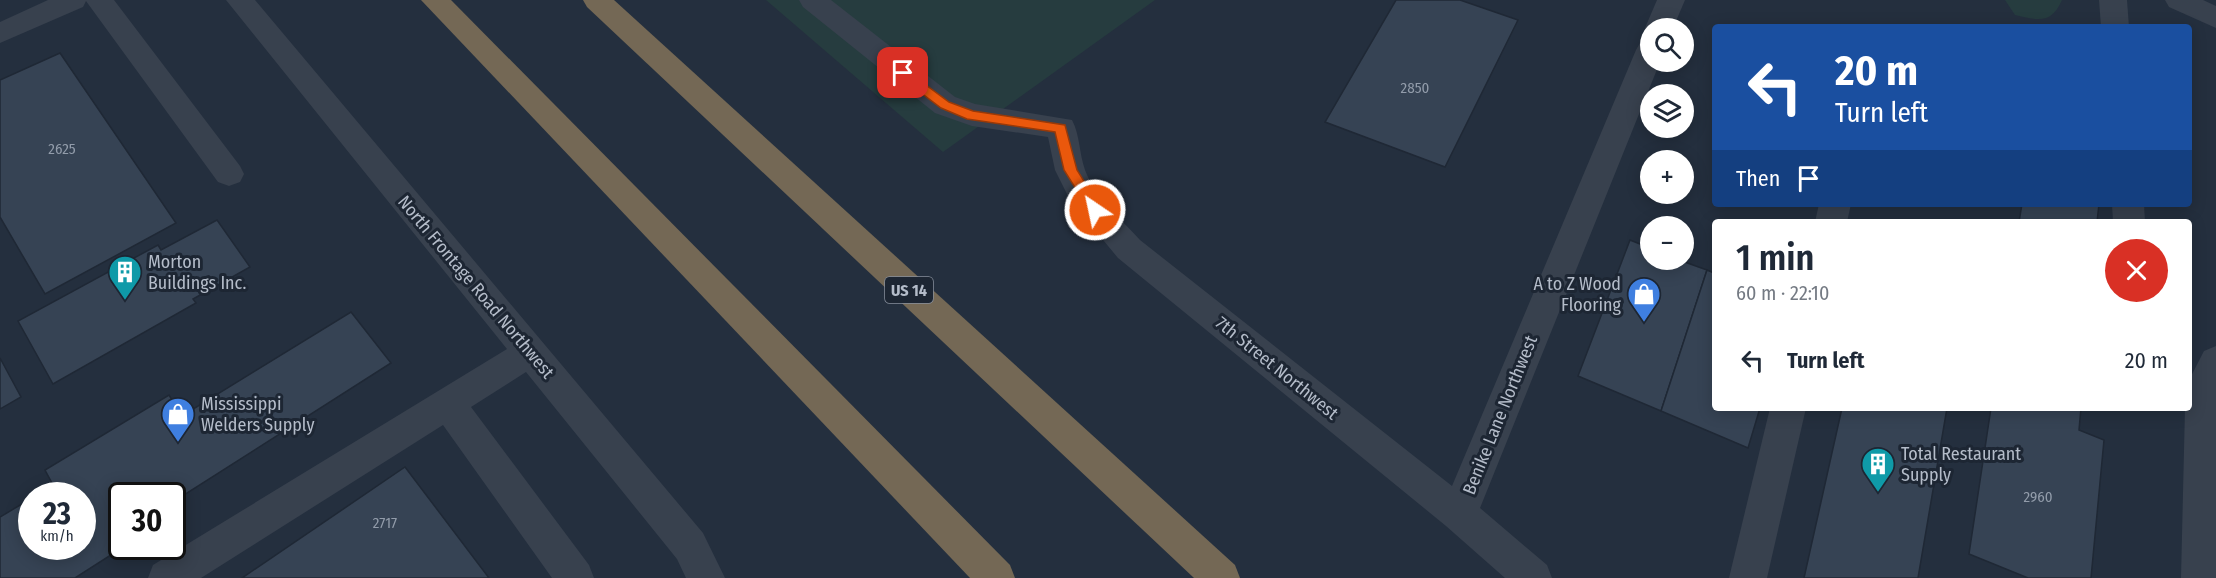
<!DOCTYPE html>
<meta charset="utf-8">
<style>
:root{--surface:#fff;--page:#f2f2f3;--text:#1f2937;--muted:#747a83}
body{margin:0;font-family:"Fira Sans Condensed",sans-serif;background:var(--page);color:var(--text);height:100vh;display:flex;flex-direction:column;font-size:22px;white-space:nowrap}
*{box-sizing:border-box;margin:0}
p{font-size:20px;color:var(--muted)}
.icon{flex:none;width:33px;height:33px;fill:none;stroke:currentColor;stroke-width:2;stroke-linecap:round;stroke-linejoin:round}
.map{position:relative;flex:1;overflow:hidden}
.drawer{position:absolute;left:1712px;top:219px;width:480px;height:192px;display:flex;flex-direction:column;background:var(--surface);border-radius:6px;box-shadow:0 3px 15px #0003}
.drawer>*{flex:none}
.hud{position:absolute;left:1712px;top:24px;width:480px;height:183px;border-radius:6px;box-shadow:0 3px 15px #0003;background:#1a4fa0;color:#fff;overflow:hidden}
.tools{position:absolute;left:1640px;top:18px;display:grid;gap:12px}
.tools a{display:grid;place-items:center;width:54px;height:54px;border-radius:50%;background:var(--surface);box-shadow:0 3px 15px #0003;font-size:30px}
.speed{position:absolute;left:18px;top:482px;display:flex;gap:12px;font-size:30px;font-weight:700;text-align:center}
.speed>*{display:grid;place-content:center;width:78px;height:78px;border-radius:50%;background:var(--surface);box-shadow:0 3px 15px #0003;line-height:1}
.speed small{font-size:15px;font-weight:400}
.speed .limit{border:3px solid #111;border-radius:9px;background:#fff;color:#111}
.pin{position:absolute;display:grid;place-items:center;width:51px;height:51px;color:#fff;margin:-26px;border-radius:12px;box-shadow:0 3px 9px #0006}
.me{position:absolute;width:66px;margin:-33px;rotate:326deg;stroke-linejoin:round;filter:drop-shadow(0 0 4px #0008)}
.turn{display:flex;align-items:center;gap:21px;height:126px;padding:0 24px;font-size:27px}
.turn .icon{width:78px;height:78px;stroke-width:2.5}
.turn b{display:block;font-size:42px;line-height:51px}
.then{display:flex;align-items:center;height:57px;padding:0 24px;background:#0003;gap:12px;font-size:22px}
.round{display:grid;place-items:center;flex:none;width:63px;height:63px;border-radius:32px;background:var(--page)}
.summary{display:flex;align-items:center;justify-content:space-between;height:102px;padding:0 24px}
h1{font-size:36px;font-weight:600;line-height:45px}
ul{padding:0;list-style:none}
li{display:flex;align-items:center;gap:18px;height:78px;padding:0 24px}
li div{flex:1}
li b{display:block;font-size:22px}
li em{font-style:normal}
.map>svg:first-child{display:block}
.green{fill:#263c3f}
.building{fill:#364354;stroke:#1f2835;stroke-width:1.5}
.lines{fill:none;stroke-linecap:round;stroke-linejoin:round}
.minor{fill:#38414e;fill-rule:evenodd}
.highway{fill:#746855;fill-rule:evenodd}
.route{fill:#ea580c;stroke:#983908;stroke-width:1.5}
.labels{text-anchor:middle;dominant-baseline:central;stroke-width:6;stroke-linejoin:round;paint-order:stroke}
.number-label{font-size:15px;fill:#929caa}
.shield{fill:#1d2633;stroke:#878f9c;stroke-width:1.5}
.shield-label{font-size:16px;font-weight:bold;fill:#b4bcc9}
.poi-label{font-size:18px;fill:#b4bcc9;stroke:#1d2633;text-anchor:start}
.street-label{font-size:18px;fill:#b4bcc9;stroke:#1d2633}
</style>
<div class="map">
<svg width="2216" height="578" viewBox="0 0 2216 578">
<rect width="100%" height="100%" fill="#242f3e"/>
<g class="green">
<path d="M766,0h389l-212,152z"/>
<path d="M2005,0h57c-11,25 -24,20 -47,15z"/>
</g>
<g class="building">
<path d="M1396,0h64l58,20 -73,147 -120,-45z"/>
<path d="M60,53l116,170 -131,71 -45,-77v-137z"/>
<path d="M2022,204h77l-2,18h-78z"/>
<path d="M217,220l33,47 -57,32 3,4 -143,81 -35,-63 140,-76 3,5z"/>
<path d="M1630,240l20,8v12h29l28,10 -46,141 -83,-35z"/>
<path d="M1707,270l7,3v135h46l-12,40 -87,-37z"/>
<path d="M351,312l40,51 -215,137 5,10 -9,6v-21h-50v51h3l-50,32h-75v-61l32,-19v48h50v-51h-45l16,-10 -8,-15 124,-75 13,21z"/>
<path d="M0,358l21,39 -21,12z"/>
<path d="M1842,408h105l-29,170h-114z"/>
<path d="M1991,408h90l-2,22 25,10 -13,138h-63l-59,-24z"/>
<path d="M405,467l84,111h-247z"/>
</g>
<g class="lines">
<g class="minor">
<path d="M48,0h66l126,166 4,8 -4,8 -11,4 -11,-4 -132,-181 -3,6 -83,36v-21z"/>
<path d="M226,0h29l448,533 22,45h-39l-9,-19 -151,-187 -55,35 118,158 5,13h-42l-109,-153 -242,153h-53l5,-13 354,-216z"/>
<path d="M799,0h32l124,97 20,7 97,16c8,15 7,33 13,50 10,27 36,49 55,70l312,246 184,-436 4,-7 10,-3v22h10l-180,446 67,57 5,13h-47l-59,-52 -328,-268 -48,-58 -15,-30 -7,-33 -76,-11 -37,-13 -132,-106z"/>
<path d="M1657,0h28l-12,28h-23v7l-5,-7z"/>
<path d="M2099,0h28l2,27h-28z"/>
<path d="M2165,0h38l13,6v22l-47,-21z"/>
<path d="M1819,204h32l-4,18h-32z"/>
<path d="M2112,204h32l1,18h-32z"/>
<path d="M2216,346v232h-35l4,-170h3v-26l16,-31z"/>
<path d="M1770,408h36l-39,170h-38z"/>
</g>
<g class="highway">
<path d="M421,0h30l559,565 5,13h-45z"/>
<path d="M583,0h31l621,565 5,13h-46l-607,-571z"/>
</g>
</g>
<path class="route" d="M903,68l46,34 24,9 92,14 12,45 25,40 -2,3h-9l-27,-43 -9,-38 -88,-13 -26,-11 -42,-32 -2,-3z"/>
<defs>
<g id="building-pin" transform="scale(1.725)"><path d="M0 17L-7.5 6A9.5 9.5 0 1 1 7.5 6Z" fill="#0f9aa8" stroke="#1d2633"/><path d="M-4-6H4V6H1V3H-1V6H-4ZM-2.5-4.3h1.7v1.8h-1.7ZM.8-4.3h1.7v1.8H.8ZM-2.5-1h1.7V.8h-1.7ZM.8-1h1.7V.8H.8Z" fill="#fff"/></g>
<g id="shop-pin" transform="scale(1.725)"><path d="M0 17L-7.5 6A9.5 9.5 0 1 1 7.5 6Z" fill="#3f7fe0" stroke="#1d2633"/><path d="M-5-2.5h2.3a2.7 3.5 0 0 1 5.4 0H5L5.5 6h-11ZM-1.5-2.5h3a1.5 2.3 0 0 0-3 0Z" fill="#fff"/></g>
</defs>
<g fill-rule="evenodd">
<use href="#building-pin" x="125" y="272"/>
<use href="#shop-pin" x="1644" y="294"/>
<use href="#shop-pin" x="178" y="414"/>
<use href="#building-pin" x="1878" y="464"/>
</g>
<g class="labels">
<g class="number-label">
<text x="1415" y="88">2850</text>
<text x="62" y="149">2625</text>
<text x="2038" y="497">2960</text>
<text x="385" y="523">2717</text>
</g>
<rect class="shield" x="885" y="277" width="48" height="26" rx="4.5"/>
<g class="shield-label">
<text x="909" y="290">US 14</text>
</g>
<g class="poi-label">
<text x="148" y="262">Morton<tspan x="148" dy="21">Buildings Inc.</tspan></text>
<text x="1621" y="284" text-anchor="end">A to Z Wood<tspan x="1621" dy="21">Flooring</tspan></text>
<text x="201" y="404">Mississippi<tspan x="201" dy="21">Welders Supply</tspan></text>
<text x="1901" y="454">Total Restaurant<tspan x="1901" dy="21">Supply</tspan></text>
</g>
<g class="street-label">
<text transform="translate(476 287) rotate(50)">North Frontage Road Northwest</text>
<text transform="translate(1277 368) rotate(39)">7th Street Northwest</text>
<text transform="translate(1500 415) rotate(-68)">Benike Lane Northwest</text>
</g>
</g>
</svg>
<div class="tools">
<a><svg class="icon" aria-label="search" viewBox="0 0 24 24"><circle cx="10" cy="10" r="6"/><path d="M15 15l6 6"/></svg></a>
<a><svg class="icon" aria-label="layers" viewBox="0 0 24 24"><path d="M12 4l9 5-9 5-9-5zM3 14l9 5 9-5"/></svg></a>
<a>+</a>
<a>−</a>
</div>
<div class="speed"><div>23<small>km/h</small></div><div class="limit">30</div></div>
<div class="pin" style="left:903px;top:73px;background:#d93025"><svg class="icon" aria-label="arrive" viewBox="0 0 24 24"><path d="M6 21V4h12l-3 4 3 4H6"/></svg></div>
<svg class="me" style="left:1095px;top:210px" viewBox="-20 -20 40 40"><circle r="17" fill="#ea580c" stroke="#fff" stroke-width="3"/><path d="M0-11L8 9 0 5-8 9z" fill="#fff"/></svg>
<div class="hud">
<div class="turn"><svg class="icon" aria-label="left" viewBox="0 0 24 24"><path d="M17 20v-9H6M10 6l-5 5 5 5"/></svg><div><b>20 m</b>Turn left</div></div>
<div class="then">Then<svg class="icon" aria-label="arrive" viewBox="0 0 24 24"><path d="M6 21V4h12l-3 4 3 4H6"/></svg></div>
</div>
<section class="drawer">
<div class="summary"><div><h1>1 min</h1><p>60 m · 22:10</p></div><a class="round" style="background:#d93025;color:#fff"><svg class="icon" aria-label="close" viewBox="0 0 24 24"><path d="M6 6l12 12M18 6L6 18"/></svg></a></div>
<ul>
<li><svg class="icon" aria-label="left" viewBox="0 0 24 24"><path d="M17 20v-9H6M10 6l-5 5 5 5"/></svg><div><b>Turn left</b></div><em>20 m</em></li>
</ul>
</section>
</div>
